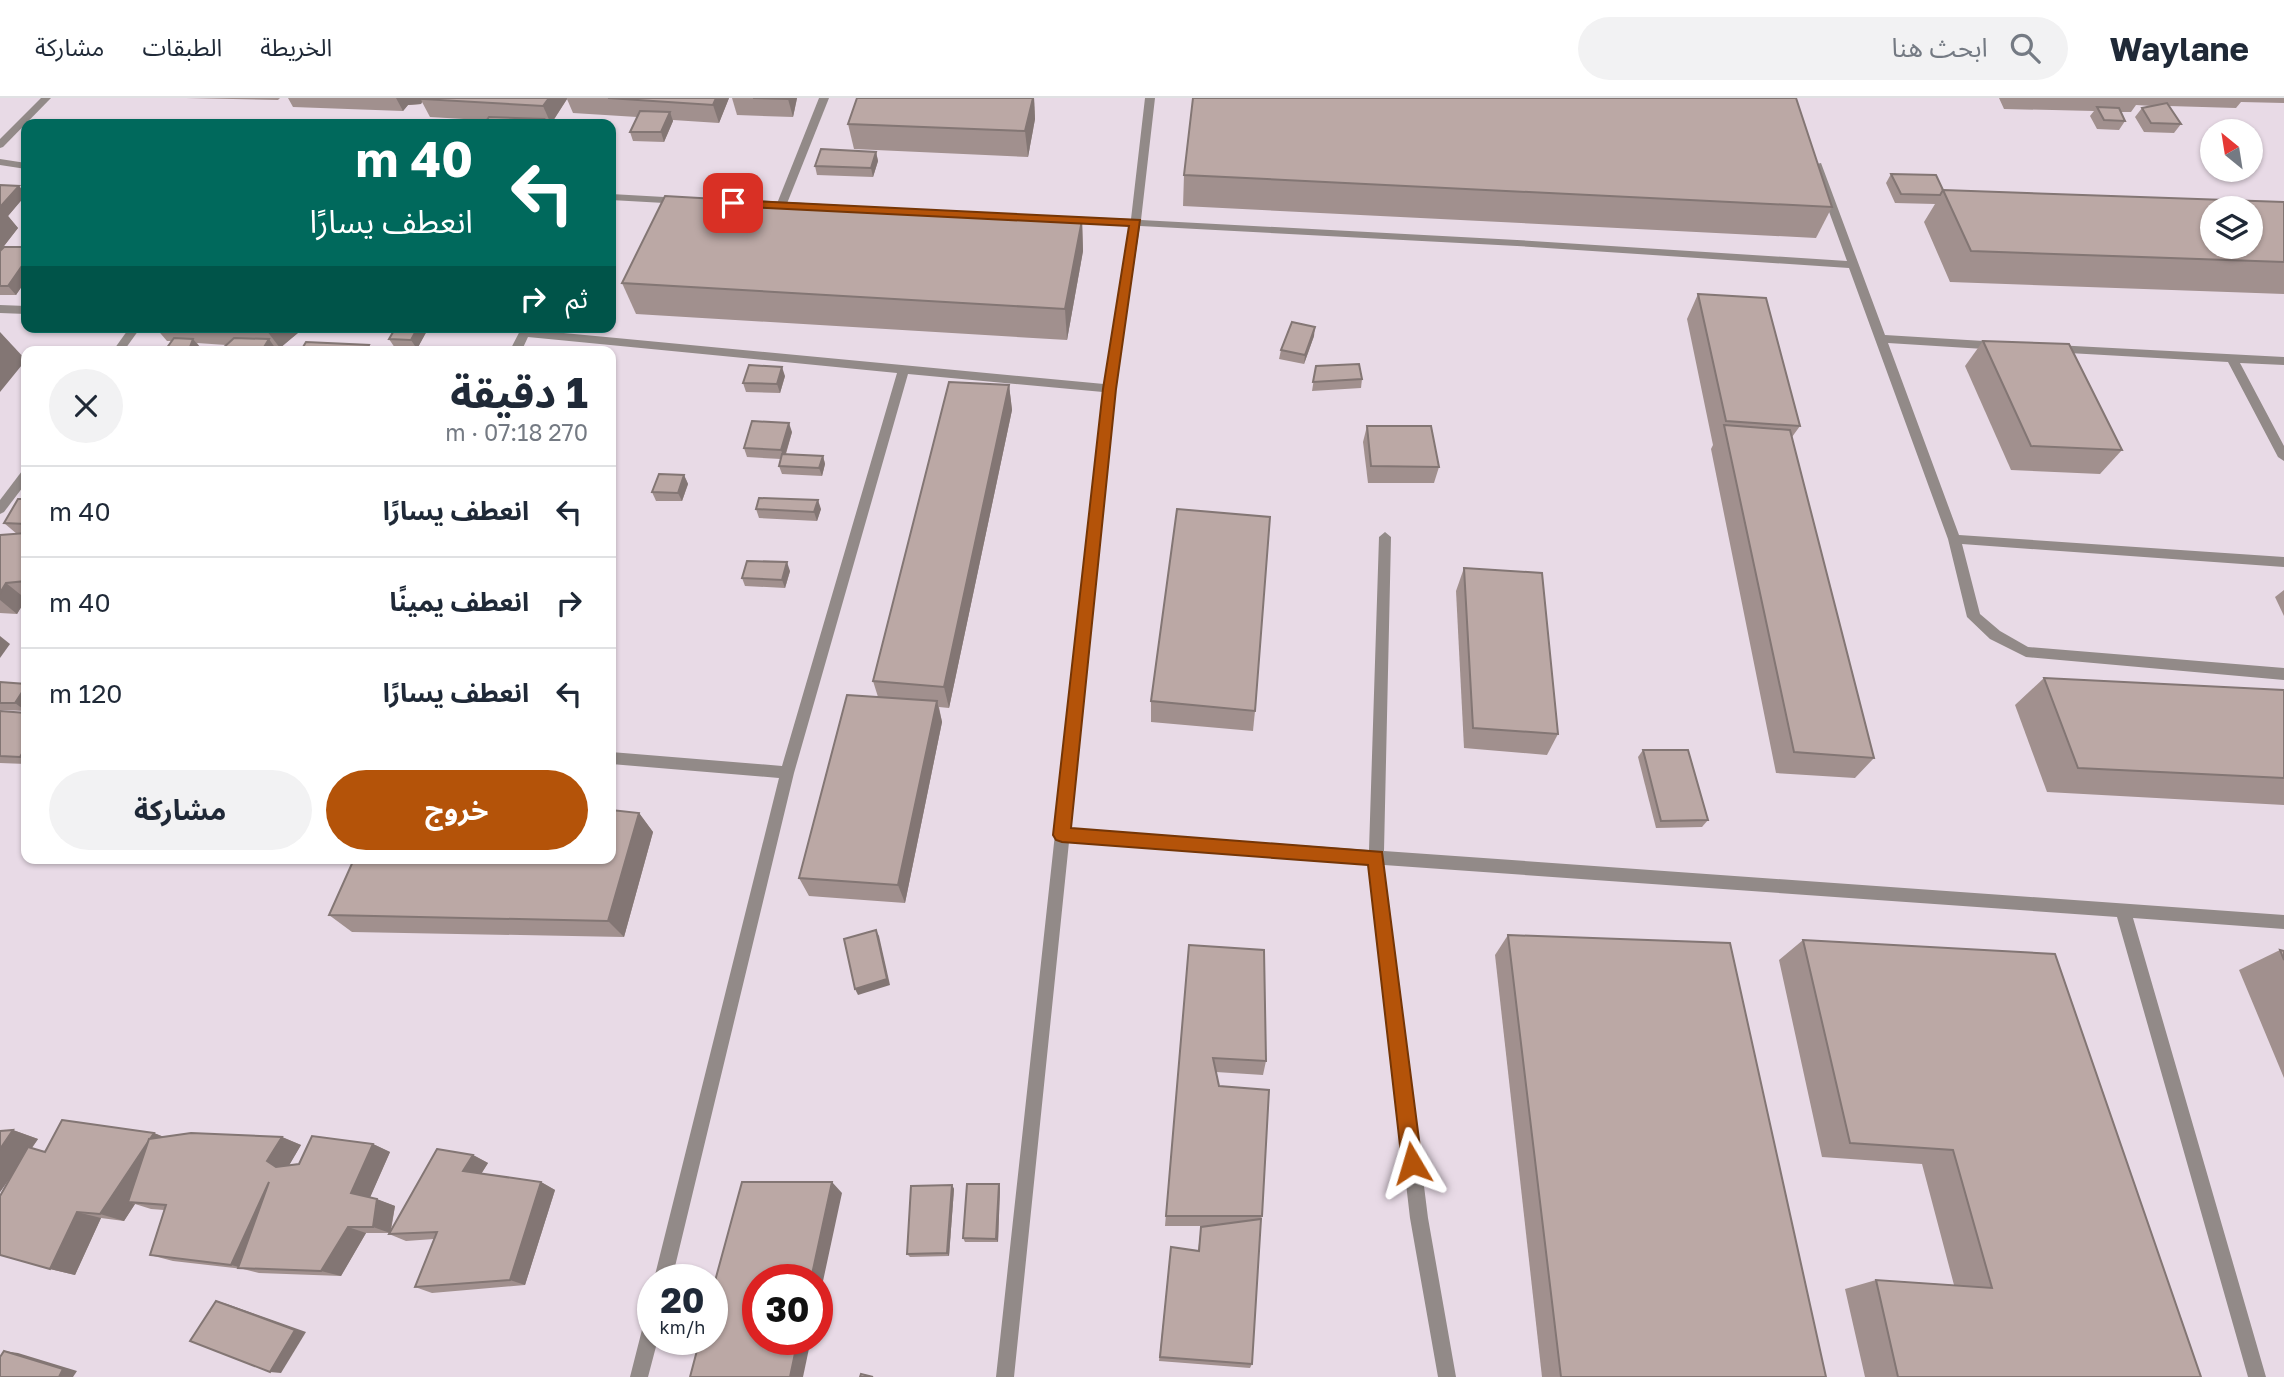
<!DOCTYPE html>
<html lang="ar">
<meta charset="utf-8">
<style>
:root{--surface:#fff;--page:#f2f2f3;--text:#1f2937;--muted:#747a83;--line:#e0e1e3;--accent:#b45309}
body{margin:0;font-family:"Golos Text","Noto Sans Arabic",sans-serif;background:var(--page);color:var(--text);direction:rtl;height:100vh;display:flex;flex-direction:column;font-size:26px;white-space:nowrap}
*{box-sizing:border-box;margin:0}
p{font-size:23px;color:var(--muted)}
.icon{flex:none;width:38px;height:38px;fill:none;stroke:currentColor;stroke-width:2;stroke-linecap:round;stroke-linejoin:round}
.map{position:relative;flex:1;overflow:hidden;direction:ltr}
.side{position:absolute;left:21px;top:248px;width:595px;height:518px;display:flex;flex-direction:column;background:var(--surface);border-radius:14px;box-shadow:0 2px 5px #0004;direction:rtl}
.side>*{flex:none}
.hud{position:absolute;left:21px;top:21px;width:595px;height:214px;border-radius:14px;box-shadow:0 2px 5px #0004;direction:rtl;background:#00695c;color:#fff;overflow:hidden}
.needle{width:46px;rotate:330deg}
.buttons{position:absolute;left:2200px;top:21px;display:grid;gap:14px}
.buttons a{display:grid;place-items:center;width:63px;height:63px;border-radius:50%;background:var(--surface);box-shadow:0 2px 5px #0004;font-size:35px}
.speed{position:absolute;left:637px;top:1166px;display:flex;gap:14px;font-size:35px;font-weight:700;text-align:center}
.speed>*{display:grid;place-content:center;width:91px;height:91px;border-radius:50%;background:var(--surface);box-shadow:0 2px 5px #0004;line-height:1}
.speed small{font-size:18px;font-weight:400}
.speed .limit{border:10px solid #d22;background:#fff;color:#111}
.pin{position:absolute;display:grid;place-items:center;width:60px;height:60px;color:#fff;margin:-30px;border-radius:14px;box-shadow:0 4px 10px #0006}
.me{position:absolute;width:77px;margin:-38px;rotate:353deg;stroke-linejoin:round;filter:drop-shadow(0 0 5px #0008)}
.turn{display:flex;align-items:center;gap:24px;height:147px;padding:0 28px;font-size:32px}
.turn .icon{width:91px;height:91px;stroke-width:2.5}
.turn b{display:block;font-size:49px;line-height:60px}
.then{display:flex;align-items:center;height:66px;padding:0 28px;background:#0003;gap:14px;font-size:26px}
.round{display:grid;place-items:center;flex:none;width:74px;height:74px;border-radius:37px;background:var(--page)}
.overview{display:flex;align-items:center;justify-content:space-between;height:119px;padding:0 28px}
h1{font-size:42px;font-weight:700;line-height:52px}
.cta{display:flex;gap:14px;margin-top:auto;padding:14px 28px}
.cta a{flex:1;height:80px;border-radius:42px;background:var(--accent);color:#fff;font-size:28px;font-weight:700;line-height:80px;text-align:center}
.cta a+a{background:var(--page);color:var(--text)}
ul{padding:0;list-style:none}
li{display:flex;align-items:center;gap:21px;height:91px;padding:0 28px;border-top:2px solid var(--line)}
li div{flex:1}
li b{display:block;font-size:26px}
li em{font-style:normal}
header{display:flex;align-items:center;gap:42px;box-sizing:border-box;height:98px;padding:0 35px;background:var(--surface);border-bottom:2px solid var(--line)}
header strong{font-size:33px}
nav{display:flex;gap:38px;margin-inline-start:auto;font-size:24px}
.search{width:490px;height:63px;background:var(--page);display:flex;align-items:center;gap:18px;box-sizing:border-box;padding:0 24px;border-radius:38px;color:var(--muted);font-size:26px}
.map>svg:first-child{display:block}
.lines{fill:none;stroke-linecap:round;stroke-linejoin:round}
.minor{fill:#928a88;fill-rule:evenodd}
.wall{fill:#a1908e;fill-rule:evenodd}
.shaded-wall{fill:#837674}
.building{fill:#bba8a5;stroke:#837674;stroke-width:2;fill-rule:evenodd}
.route{fill:#b45309;stroke:#753606;stroke-width:2}
</style>
<header>
<strong>Waylane</strong>
<div class="search"><svg class="icon" aria-label="search" viewBox="0 0 24 24"><circle cx="10" cy="10" r="6"/><path d="M15 15l6 6"/></svg>ابحث هنا</div>
<nav><a>الخريطة</a><a>الطبقات</a><a>مشاركة</a></nav>
</header>
<div class="map">
<svg width="2284" height="1279" viewBox="0 0 2284 1279">
<rect width="100%" height="100%" fill="#e8dae6"/>
<g class="lines">
<g class="minor">
<path d="M41,0h10l-48,49 -3,1v-9z"/>
<path d="M819,0h10l-43,108 -1,2h-8l-1,-2z"/>
<path d="M1145,0h10l-14,122 376,20 330,21 -35,-96 9,-2 64,172 115,7 6,4 -6,4 -112,-7 71,192 325,22v10l-322,-23 18,70 20,17 28,16 256,21v12l-258,-23 -36,-18 -23,-22 -19,-78 -99,-271 -332,-22 -377,-20 -25,163 -45,440 299,21 10,-313 6,-5 6,5 -7,314 900,64v14l-151,-11 133,459h-18l-131,-460 -733,-52 44,353 28,159h-18l-28,-159 -41,-354 -300,-22 -55,535h-18l107,-985 -195,-18 -114,399 -122,506h-18l125,-501 -168,-14v-12l171,14 115,-393 -369,-36 -7,15h-12l13,-25h11l-1,3 572,54 26,-158 -67,-4 -5,-3 5,-3 68,3z"/>
<path d="M0,61l26,4v6l-26,-4z"/>
<path d="M611,96l71,4 5,3 -5,3 -71,-4z"/>
<path d="M0,207l26,1v8l-26,-1z"/>
<path d="M130,229h11l-18,25h-11z"/>
<path d="M2055,247l229,12v8l-44,-2 44,83v15l-6,-4 -50,-95 -177,-10v-6z"/>
<path d="M26,372v13l-22,29 -4,2v-14l22,-29z"/>
<path d="M653,1215v26h5l-10,38h-18l14,-55 3,-6z"/>
</g>
</g>
<g class="wall">
<path d="M186,0h94l-2,2z"/>
<path d="M288,0h441l-10,25 -46,-3v1l-9,21 -31,-1 -3,-9 7,-15 -64,-4 -6,-14 -16,25 -121,-7 -8,-15 -1,2 -13,1 -5,6 -110,-4z"/>
<path d="M732,0h65l-4,19 -56,-2z"/>
<path d="M857,0h177l1,21 -7,38 -174,-8 -6,-25z"/>
<path d="M1999,0h285v5l-43,-1 -5,6 -67,-2 12,18 -7,9 -30,-1 -9,-15 7,-9 10,-2 -16,-1 -5,7h-11l5,9 -6,9 -22,-1 -7,-13 4,-5 -90,-2z"/>
<path d="M876,54l2,9 -5,16 -56,-2 -2,-9z"/>
<path d="M1891,76l53,16 340,12v92l-334,-12 -26,-60 11,-18 -40,-1 -9,-20z"/>
<path d="M1184,77l648,32 -16,31 -633,-32z"/>
<path d="M0,87l19,1 7,8 -18,22 10,12 -17,22 25,-3v33l-10,15h-16z"/>
<path d="M1082,122l1,31 -16,89 -431,-26 -14,-31z"/>
<path d="M1698,196l102,132 -8,11 82,321 -19,20 -79,-5 -65,-324 2,-4 -26,-126z"/>
<path d="M155,229h150l-25,21h-5l3,4h-132l20,-3 5,-8h-4zM197,245l29,2 -4,4 -19,2z"/>
<path d="M429,229l-12,22 -22,-1 -6,-9z"/>
<path d="M1314,238l-10,28 -25,-5 2,-9z"/>
<path d="M1983,243l139,109 -22,24 -89,-4 -46,-104z"/>
<path d="M1316,268l46,13 -1,9 -49,3z"/>
<path d="M785,278l-5,17 -34,-1 -3,-9z"/>
<path d="M1009,287l3,25 -63,298 -10,-1 3,15 -37,181 -96,-7 -10,-18 79,-181 -5,-16z"/>
<path d="M1367,328l72,41 -5,16h-66l-5,-41z"/>
<path d="M792,334l-6,22 37,2 2,8 -3,12 -40,-2 -3,-8 2,-7 -34,-2 -3,-9z"/>
<path d="M684,377l4,9 -6,17h-26l-4,-9z"/>
<path d="M26,401v100l-9,15 -17,-1v-78l17,-1 -13,-11z"/>
<path d="M756,411h65l-4,12 -58,-3z"/>
<path d="M1464,470l94,166 -11,21 -83,-7 -8,-157z"/>
<path d="M790,473l-5,17 -40,-2 -3,-8z"/>
<path d="M2284,492v26l-9,-19z"/>
<path d="M2044,580l240,12v115l-237,-13 -32,-87z"/>
<path d="M0,584l26,29 -26,-1z"/>
<path d="M1151,603l104,10 -2,20 -102,-9z"/>
<path d="M0,613l26,2v51l-26,-1z"/>
<path d="M1643,652l65,70 -6,7 -46,1 -18,-71z"/>
<path d="M639,715l14,19 -29,105 -272,-5 -23,-17z"/>
<path d="M1508,837l318,442h-284l-47,-422z"/>
<path d="M1803,842l398,437h-336l-20,-88 31,-9 78,5 -32,-121 -100,-7 -43,-197z"/>
<path d="M1189,847l77,116 -3,14 -47,-3 3,14 43,130 -1,3 -9,145 -2,4 -91,-7 12,-114 27,4 3,-24 12,-1h-48z"/>
<path d="M2280,852l4,1v127l-45,-108z"/>
<path d="M62,1022l92,13 10,4 27,-4 91,4 19,8 -12,20 10,-1 13,-28 61,8 17,8 -20,45 25,9 -4,25 46,-82 36,6 15,8 -7,11 60,8 14,8 -30,95 -93,8 -17,-6 19,-48 -28,2 -17,-7 1,-1h-24l-25,43 -82,-3 -16,-4 -70,-8 -23,-6 14,-45 -13,-1 -16,-5 -11,17 -23,-3 -26,57 -25,-6 -50,-14v-59l11,-20 -11,16v-61l13,-1 25,9 -6,9 13,4z"/>
<path d="M952,1087l2,4 -5,67 -39,1 -3,-3z"/>
<path d="M1000,1090l-2,54h-33l-2,-4z"/>
</g>
<g class="shaded-wall">
<path d="M396,0h28l-3,1 1,3 -1,2 -13,1 -5,6z"/>
<path d="M549,0h18v1l-16,25 -8,-18z"/>
<path d="M716,0h13l-10,25 -6,-18z"/>
<path d="M788,0h9l-4,19 -5,-18z"/>
<path d="M1033,0h1l1,21 -7,38 -3,-26z"/>
<path d="M670,14l3,9 -9,21 -3,-10z"/>
<path d="M876,54l2,9 -5,16 -2,-9z"/>
<path d="M19,88l7,9 -18,21 10,12 -18,23v-44z"/>
<path d="M1082,122l1,31 -16,89 -2,-31z"/>
<path d="M26,162v20l-10,15 -8,-9z"/>
<path d="M271,229h34l-25,21 -13,-17z"/>
<path d="M418,229h11l-12,22 -6,-9z"/>
<path d="M1315,229l-1,9 -10,28 1,-9z"/>
<path d="M0,234l26,28 -26,32z"/>
<path d="M193,241l11,13h-16z"/>
<path d="M269,241l9,13h-17z"/>
<path d="M369,247l5,7h-9z"/>
<path d="M782,269l3,9 -5,17 -3,-9z"/>
<path d="M1009,287l3,25 -63,298 -5,-21z"/>
<path d="M789,325l3,9 -8,27 -3,-9z"/>
<path d="M823,358l2,8 -3,12 -3,-8z"/>
<path d="M684,377l4,9 -6,17 -4,-8z"/>
<path d="M818,402l3,9 -4,12 -3,-9z"/>
<path d="M787,464l3,9 -5,17 -3,-8z"/>
<path d="M6,485l20,16 -9,15 -17,-14v-7z"/>
<path d="M0,538l10,8 -10,14z"/>
<path d="M26,588v25l-11,-8z"/>
<path d="M937,603l5,21 -37,181 -7,-18z"/>
<path d="M26,649v14l-6,-4z"/>
<path d="M639,715l14,19 -29,105 -16,-16z"/>
<path d="M876,832l3,6 11,49 -32,10 -3,-6z"/>
<path d="M13,1032l25,9 -38,53v-43z"/>
<path d="M154,1035l22,9 -48,60 7,2 -11,17 -24,-7z"/>
<path d="M282,1039l19,8 -14,24 -11,-2 -9,-6z"/>
<path d="M373,1046l17,8 -21,48 -18,-7z"/>
<path d="M473,1057l15,8 -10,16 -15,-8z"/>
<path d="M269,1084l-26,86 -12,-3z"/>
<path d="M541,1084l14,8 -30,95 -15,-5z"/>
<path d="M832,1084l10,11 -25,116v-30h-6z"/>
<path d="M999,1086l1,4 -2,54 -2,-3z"/>
<path d="M952,1087l2,4 -5,67 -2,-3z"/>
<path d="M377,1101l18,7 -5,27 -17,-6z"/>
<path d="M77,1114l24,6 -26,57 -25,-6z"/>
<path d="M348,1129l18,6 -25,43 -20,-5z"/>
<path d="M216,1203l11,3 79,28 -25,41 -11,-1z"/>
<path d="M798,1241h13l-8,38h-13z"/>
<path d="M4,1253l14,2 59,18 -4,6h-14z"/>
</g>
<g class="building">
<path d="M422,0h127l-6,8 -122,-7z"/>
<path d="M608,0h108l-3,7z"/>
<path d="M753,0h35v1z"/>
<path d="M857,0h176l-8,33 -177,-7z"/>
<path d="M1193,0h603l36,109 -648,-32z"/>
<path d="M2167,5l14,21 -30,-1 -9,-15z"/>
<path d="M2097,9l22,1 6,13 -21,-1z"/>
<path d="M640,13l30,1 -9,20h-31z"/>
<path d="M489,19l55,2 -3,5h-57z"/>
<path d="M821,51l55,3 -5,16 -56,-2z"/>
<path d="M1891,76l45,1 7,15 -3,5 -39,-1z"/>
<path d="M0,87l19,1 -19,21z"/>
<path d="M1943,92l341,12v60l-313,-11zM2212,110h38v39h-38z"/>
<path d="M665,98l417,24 -17,89 -443,-26z"/>
<path d="M4,149h22v13l-18,26h-8v-35z"/>
<path d="M1698,196l68,4 34,128 -74,-5z"/>
<path d="M1292,224l23,5 -10,28 -24,-5z"/>
<path d="M210,229h61l-4,4z"/>
<path d="M396,229h22l-7,13 -22,-1z"/>
<path d="M174,240l19,1 -5,13h-42l3,-4 17,1z"/>
<path d="M234,240l35,1 -8,13h-68l29,-3z"/>
<path d="M1983,243l86,3 53,106 -91,-4z"/>
<path d="M306,244l63,3 -4,7h-65z"/>
<path d="M1359,266l3,15 -49,3 3,-16z"/>
<path d="M749,267l33,2 -5,17 -34,-1z"/>
<path d="M949,284l60,3 -65,302 -71,-6z"/>
<path d="M752,323l37,2 -8,27 -37,-2z"/>
<path d="M1724,327l66,5 84,328 -80,-6z"/>
<path d="M1367,328h64l8,41 -68,-1z"/>
<path d="M782,356l41,2 -4,12 -40,-2z"/>
<path d="M659,376l25,1 -6,18 -26,-1z"/>
<path d="M759,400l59,2 -4,12 -58,-3z"/>
<path d="M18,401h8v25l-22,-1z"/>
<path d="M1177,411l93,8 -15,194 -104,-10z"/>
<path d="M26,435v48l-20,2 -6,10v-58z"/>
<path d="M747,463l40,1 -5,18 -40,-2z"/>
<path d="M1464,470l78,5 16,161 -85,-6z"/>
<path d="M2044,580l240,12v88l-206,-10z"/>
<path d="M0,584l26,2v2l-11,17h-15z"/>
<path d="M847,597l90,6 -39,184 -99,-7z"/>
<path d="M0,613l26,2v34l-6,10 -20,-1z"/>
<path d="M1643,652h45l20,70 -47,1z"/>
<path d="M611,712l28,3 -31,108 -279,-6 25,-56h257z"/>
<path d="M876,832l11,49 -32,10 -11,-50z"/>
<path d="M1508,837l222,8 96,434h-265z"/>
<path d="M1803,842l252,14 146,423h-303l-22,-97 116,8 -39,-138 -103,-7z"/>
<path d="M1189,847l75,5 2,111 -53,-3 6,28 50,4 -7,126h-96z"/>
<path d="M2280,852l4,1v9z"/>
<path d="M62,1022l92,13 -54,81 -23,-2 -27,57 -50,-14v-59l28,-49 17,5z"/>
<path d="M13,1032l-13,19v-18z"/>
<path d="M191,1035l91,4 -15,24 9,6 23,-3 13,-28 61,8 -22,49 26,6 -4,28h-25l-27,44 -83,-3 31,-86 -38,83 -81,-10 16,-50 -38,-3 21,-63z"/>
<path d="M437,1051l36,6 -10,16 78,11 -31,98 -95,7 22,-55 -48,2z"/>
<path d="M742,1084h90l-21,97h-53v60h40l-8,38h-100l10,-38h12v-47z"/>
<path d="M967,1086h32l-3,55 -33,-1z"/>
<path d="M952,1087l-5,68 -40,1 4,-68z"/>
<path d="M1261,1121l-9,145 -92,-7 11,-110 28,4 2,-24z"/>
<path d="M216,1203l79,29 -25,42 -80,-31z"/>
<path d="M4,1253l59,18 -4,8h-59v-20z"/>
<path d="M861,1276l12,3h-13z"/>
</g>
<path class="route" d="M733,102l407,20 -24,169 -45,439 311,24 40,311 -3,7 -7,2 -7,-2 -3,-7 -34,-298 -306,-23 -6,-2 -3,-5 50,-446 26,-163 -401,-20v-5z"/>
</svg>
<div class="buttons">
<a><svg class="needle" viewBox="-14 -14 28 28"><path d="M0-13l5 13h-10z" fill="#e53935"/><path d="M0 13l5-13h-10z" fill="#747a83"/></svg></a>
<a><svg class="icon" aria-label="layers" viewBox="0 0 24 24"><path d="M12 4l9 5-9 5-9-5zM3 14l9 5 9-5"/></svg></a>
</div>
<div class="speed"><div>20<small>km/h</small></div><div class="limit">30</div></div>
<div class="pin" style="left:733px;top:105px;background:#d93025"><svg class="icon" aria-label="arrive" viewBox="0 0 24 24"><path d="M6 21V4h12l-3 4 3 4H6"/></svg></div>
<svg class="me" style="left:1412px;top:1065px" viewBox="-20 -20 40 40"><path d="M0-17L14 15 0 8-14 15z" fill="#b45309" stroke="#fff" stroke-width="4"/></svg>
<div class="hud">
<div class="turn"><svg class="icon" aria-label="left" viewBox="0 0 24 24"><path d="M17 20v-9H6M10 6l-5 5 5 5"/></svg><div><b>40 m</b>انعطف يسارًا</div></div>
<div class="then">ثم<svg class="icon" aria-label="right" viewBox="0 0 24 24"><path d="M7 20v-9h11M14 6l5 5-5 5"/></svg></div>
</div>
<section class="side">
<div class="overview"><div><h1>1 دقيقة</h1><p>270 m · 07:18</p></div><a class="round"><svg class="icon" aria-label="close" viewBox="0 0 24 24"><path d="M6 6l12 12M18 6L6 18"/></svg></a></div>
<ul>
<li><svg class="icon" aria-label="left" viewBox="0 0 24 24"><path d="M17 20v-9H6M10 6l-5 5 5 5"/></svg><div><b>انعطف يسارًا</b></div><em>40 m</em></li>
<li><svg class="icon" aria-label="right" viewBox="0 0 24 24"><path d="M7 20v-9h11M14 6l5 5-5 5"/></svg><div><b>انعطف يمينًا</b></div><em>40 m</em></li>
<li><svg class="icon" aria-label="left" viewBox="0 0 24 24"><path d="M17 20v-9H6M10 6l-5 5 5 5"/></svg><div><b>انعطف يسارًا</b></div><em>120 m</em></li>
</ul>
<div class="cta"><a>خروج</a><a>مشاركة</a></div>
</section>
</div>
